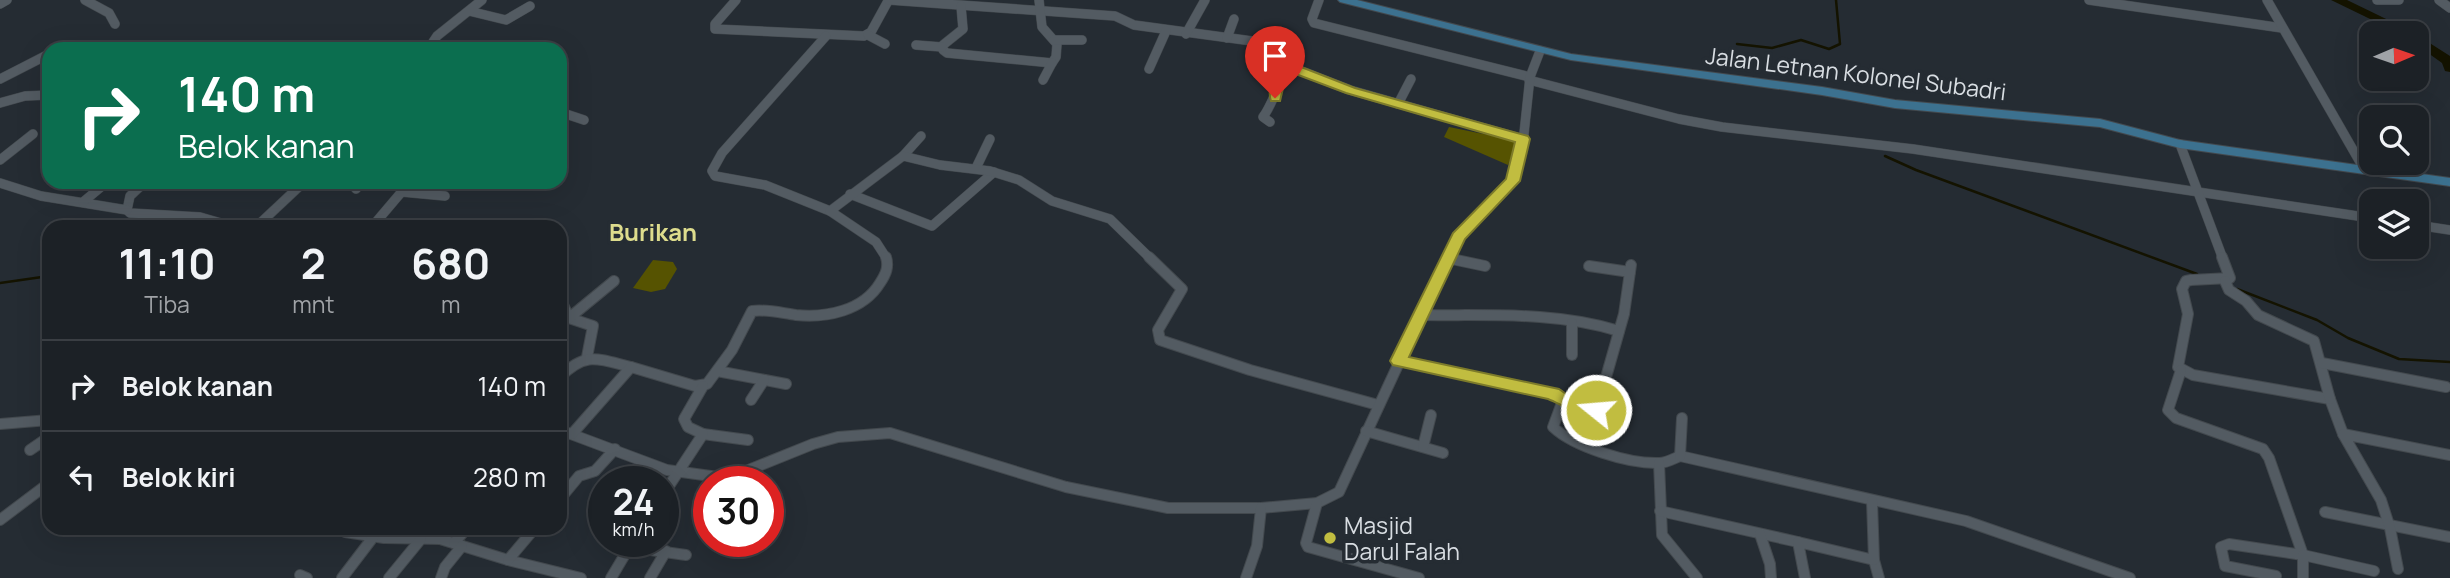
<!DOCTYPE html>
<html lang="id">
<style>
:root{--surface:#1c2126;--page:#292e32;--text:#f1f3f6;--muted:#a0a3a7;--line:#3a3e43}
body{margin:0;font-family:Manrope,sans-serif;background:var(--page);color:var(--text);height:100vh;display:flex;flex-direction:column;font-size:26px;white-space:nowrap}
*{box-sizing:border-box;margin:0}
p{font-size:23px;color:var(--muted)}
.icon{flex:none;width:38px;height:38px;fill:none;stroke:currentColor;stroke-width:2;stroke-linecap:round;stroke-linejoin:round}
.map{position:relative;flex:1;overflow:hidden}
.sheet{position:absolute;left:42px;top:220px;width:525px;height:315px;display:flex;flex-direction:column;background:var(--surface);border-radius:21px;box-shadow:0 7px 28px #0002,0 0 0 2px var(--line)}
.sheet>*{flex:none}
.guide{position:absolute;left:42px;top:42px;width:525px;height:147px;border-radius:21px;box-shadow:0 7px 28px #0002,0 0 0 2px var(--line);background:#0b6e4f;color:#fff;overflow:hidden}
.needle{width:46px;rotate:88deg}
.buttons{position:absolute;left:2359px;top:21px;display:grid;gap:14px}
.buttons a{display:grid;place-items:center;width:70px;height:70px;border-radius:14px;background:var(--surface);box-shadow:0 7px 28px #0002,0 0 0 2px var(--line);font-size:35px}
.speed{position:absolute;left:588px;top:466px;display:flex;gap:14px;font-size:35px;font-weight:700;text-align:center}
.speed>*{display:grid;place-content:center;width:91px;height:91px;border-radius:50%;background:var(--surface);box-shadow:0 7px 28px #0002,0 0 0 2px var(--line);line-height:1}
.speed small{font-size:18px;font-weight:400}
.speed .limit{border:10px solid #d22;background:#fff;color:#111}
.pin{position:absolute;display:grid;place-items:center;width:60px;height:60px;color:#fff;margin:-72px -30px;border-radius:50% 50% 50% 0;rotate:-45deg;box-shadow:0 0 7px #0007}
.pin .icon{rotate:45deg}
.me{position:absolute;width:77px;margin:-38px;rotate:287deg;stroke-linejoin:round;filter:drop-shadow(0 0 5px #0008)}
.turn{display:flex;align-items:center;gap:24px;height:147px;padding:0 21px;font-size:32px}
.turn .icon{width:91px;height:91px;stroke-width:2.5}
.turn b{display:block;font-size:49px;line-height:60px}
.eta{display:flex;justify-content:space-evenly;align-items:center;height:119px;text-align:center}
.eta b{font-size:42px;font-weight:700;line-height:49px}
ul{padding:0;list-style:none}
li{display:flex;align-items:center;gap:21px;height:91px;padding:0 21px;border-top:2px solid var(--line)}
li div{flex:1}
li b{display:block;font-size:26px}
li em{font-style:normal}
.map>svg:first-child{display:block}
.green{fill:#565301}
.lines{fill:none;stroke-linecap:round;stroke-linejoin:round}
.stream{stroke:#141300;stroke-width:2.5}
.river{fill:#141300;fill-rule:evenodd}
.street-far1-casing{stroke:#43494e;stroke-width:10}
.street-casing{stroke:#43494e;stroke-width:12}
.secondary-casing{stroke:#43494e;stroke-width:2}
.street-far1{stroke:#535b62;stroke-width:9}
.street{stroke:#535b62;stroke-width:10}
.secondary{fill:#3c718f;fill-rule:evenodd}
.route{fill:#c1bd40;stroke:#7d7b2a;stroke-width:2}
.poi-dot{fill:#c1bd40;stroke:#252c33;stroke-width:2.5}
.labels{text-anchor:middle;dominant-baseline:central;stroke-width:7;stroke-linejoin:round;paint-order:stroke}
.street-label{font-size:23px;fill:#d8dde2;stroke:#252c33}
.poi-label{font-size:23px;fill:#d8dde2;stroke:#252c33;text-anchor:start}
.neighbourhood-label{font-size:24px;font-weight:bold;fill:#dddc8d;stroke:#252c33}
</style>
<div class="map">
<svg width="2450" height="578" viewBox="0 0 2450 578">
<rect width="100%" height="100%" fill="#252c33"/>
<g class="green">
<path d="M1449,127l69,14 -10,24 -64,-28z"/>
<path d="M653,260l20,2 4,7 -12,20 -14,3 -18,-4z"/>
</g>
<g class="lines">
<g class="stream">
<path d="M1737,44l35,4 29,-8 28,9 11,-5 -4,-44"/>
<path d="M1885,156l31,14 281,104"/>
<path d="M0,283l49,-7"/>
<path d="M2237,289l80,31 31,18 51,21 51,3"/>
</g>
<g class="river">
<path d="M2331,0h16l68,33h-16z"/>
<path d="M2417,35l33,21v16l-5,-1 -3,-8 -25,-18z"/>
</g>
<g class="street-far1-casing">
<g id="street-far1">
<path d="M85,0l24,13 6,11"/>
<path d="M736,0l-21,24v5l149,7 7,-4 17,-31"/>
<path d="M889,0l226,16 19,9 118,16 20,9 19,17 59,23 173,49"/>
<path d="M1319,0l-7,19 2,4 216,54"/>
<path d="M2089,0l193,28"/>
<path d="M2267,0l97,169"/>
<path d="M2377,0h22"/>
<path d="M2439,0l11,8"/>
<path d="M0,4l7,-4"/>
<path d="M961,6l2,23 -20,16v5l4,3 105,10 4,-6 1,-13 -15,-17 -3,-27"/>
<path d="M469,11l37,9 24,-14"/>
<path d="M1186,34l19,-34"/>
<path d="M868,35l17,9"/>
<path d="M826,36l-104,117 -10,18 3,5 50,9 65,26"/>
<path d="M1227,38l7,-19"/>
<path d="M1054,40h28"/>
<path d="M916,45l26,2"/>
<path d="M58,49l4,-2"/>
<path d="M443,49l-10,-7 4,-6 45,-36"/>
<path d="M1149,69l17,-38"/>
<path d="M0,79l49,-25"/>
<path d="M1043,80l9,-17"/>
<path d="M1529,80l150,39 43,8 191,22 458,69"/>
<path d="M0,103l25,-7 24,-1"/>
<path d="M1398,104l13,-25"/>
<path d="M560,112l24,8"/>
<path d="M1270,122l-7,-5c12,-16 14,-36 28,-50"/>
<path d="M2180,144l43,115"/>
<path d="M903,156l18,-20"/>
<path d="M0,160l33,-26"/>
<path d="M976,168l14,-29"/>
<path d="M112,182l29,4"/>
<path d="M145,182l-15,14 -3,14 3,3 70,4 38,11"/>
<path d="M0,183l41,13 86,14"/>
<path d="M356,189l6,-7"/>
<path d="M402,192l43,4"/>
<path d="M850,194l82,32 62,-54"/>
<path d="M83,202l24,-20"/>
<path d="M2417,225l33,5"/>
<path d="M255,228l49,-46"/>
<path d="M371,228l39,-46"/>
<path d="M1447,258l4,1"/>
<path d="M887,259l-11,-17 -46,-31 73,-55 37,9 50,6 29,9 33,21 58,18 41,40"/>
<path d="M1447,259l12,-22 54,-56 9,-29 8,-75 10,-26"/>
</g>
</g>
<g class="street-casing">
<g id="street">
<path d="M1149,257l33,32 -24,41 2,10 90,30 128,35"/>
<path d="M2222,257l8,21 -39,2 -5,1 -4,8 6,25 -10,53 15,8 137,24 13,35"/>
<path d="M1447,258l38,8"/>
<path d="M1589,266l41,6"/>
<path d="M2225,281l4,9 17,11 12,14 56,26 16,58"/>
<path d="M560,298l9,20 24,8 -6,31"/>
<path d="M1420,315c65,1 136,-4 199,16"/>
<path d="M569,318l45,-37"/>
<path d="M1572,323v32"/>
<path d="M1399,361l160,34 4,5 -10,27c21,20 76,37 106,36 7,0 14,-4 21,-7l286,65 164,57"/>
<path d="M2322,363l124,24"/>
<path d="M2181,370l-13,40 8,8 87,31 6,9 34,97 -74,-11 -8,3 4,19 51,10"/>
<path d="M717,371l69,13"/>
<path d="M560,377c26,-26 38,-18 71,-10"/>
<path d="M751,400l13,-20"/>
<path d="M1563,400l33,10"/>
<path d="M0,424l49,-4"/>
<path d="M560,430l107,40 51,7 23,-4 72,-29 25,-7 52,-4 176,54 102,21h93l56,-5 22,-11 109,-235"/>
<path d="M1366,431l77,22"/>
<path d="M572,434l59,-67 64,19 12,-2 25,-34 20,-39c15,-2 29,2 44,4 30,3 67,-4 84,-32 6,-9 9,-16 6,-26"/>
<path d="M703,434l45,6"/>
<path d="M1587,444l37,-130 7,-49"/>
<path d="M1423,447l8,-32"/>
<path d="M30,450l19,-13"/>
<path d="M1680,456l2,-38"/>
<path d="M1659,463l3,72 35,43"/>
<path d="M663,495l40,-61 -15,-7 -4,-8 19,-33"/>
<path d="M560,499l19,-23 16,-5 20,-22"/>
<path d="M1317,503l-11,40 2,4 111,31"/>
<path d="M1660,511l138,31"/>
<path d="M2325,512l125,25"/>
<path d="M0,520l49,-37"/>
<path d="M270,528l7,3"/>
<path d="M341,528l4,4 39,6 56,1 68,21 73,18"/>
<path d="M1760,534l10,30 1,14"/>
<path d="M454,543l13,-15"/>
<path d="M629,547l57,8"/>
<path d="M508,560l27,-32"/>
<path d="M1874,560l5,18"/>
<path d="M2398,569l-8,-41 -9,-28 -38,-66 107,21"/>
<path d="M300,575l7,3"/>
<path d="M342,578l32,-42"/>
<path d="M389,578l32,-39"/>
<path d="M441,578l4,-11 17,-21"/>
<path d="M611,578l22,-37"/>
<path d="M650,578l16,-27"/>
<path d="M1246,578l11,-32 4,-38"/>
<path d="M1805,578l-7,-36 76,18 -2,-59"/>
<path d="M2303,578v-23l71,16"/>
</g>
</g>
<g class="secondary-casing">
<path id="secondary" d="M1338,0h19l214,54 251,33 73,13 205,19 80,21 270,38v8l-270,-38 -80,-21 -205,-19 -73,-13 -251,-35 -231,-58z"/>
</g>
<use href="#street-far1" class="street-far1"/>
<use href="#street" class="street"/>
<use href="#secondary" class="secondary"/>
</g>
<path class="route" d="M1291,63l64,25 173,48 2,3 -10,42 -55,58 -56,118 150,32 10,7 33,9 3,5 -3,5c-17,5 -39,-10 -54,-16l-155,-34 -3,-4 63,-128 53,-54 9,-37 -169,-49 -53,-20 -9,11 -4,17h-9c-5,-14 6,-33 20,-38z"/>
<circle class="poi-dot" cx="1330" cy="538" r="7"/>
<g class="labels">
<g class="street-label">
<text transform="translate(1856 73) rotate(7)">Jalan Letnan Kolonel Subadri</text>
</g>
<g class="poi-label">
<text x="1344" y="525">Masjid<tspan x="1344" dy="26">Darul Falah</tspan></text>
</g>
<g class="neighbourhood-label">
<text x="653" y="231">Burikan</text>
</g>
</g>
</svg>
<div class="buttons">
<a><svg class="needle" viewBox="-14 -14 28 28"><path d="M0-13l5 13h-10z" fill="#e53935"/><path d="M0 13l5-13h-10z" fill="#a0a3a7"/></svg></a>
<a><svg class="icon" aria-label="search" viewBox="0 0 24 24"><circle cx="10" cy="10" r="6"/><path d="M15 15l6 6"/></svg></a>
<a><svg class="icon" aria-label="layers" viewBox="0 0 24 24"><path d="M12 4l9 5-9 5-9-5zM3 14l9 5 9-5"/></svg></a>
</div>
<div class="speed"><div>24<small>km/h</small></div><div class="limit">30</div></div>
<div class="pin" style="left:1275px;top:98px;background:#d93025"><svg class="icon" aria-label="arrive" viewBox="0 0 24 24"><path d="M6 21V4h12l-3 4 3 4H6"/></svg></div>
<svg class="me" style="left:1596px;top:410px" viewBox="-20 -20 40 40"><circle r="17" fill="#c1bd40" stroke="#fff" stroke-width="3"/><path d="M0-11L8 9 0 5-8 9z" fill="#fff"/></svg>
<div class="guide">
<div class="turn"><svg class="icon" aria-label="right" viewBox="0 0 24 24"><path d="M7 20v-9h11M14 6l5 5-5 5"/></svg><div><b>140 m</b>Belok kanan</div></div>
</div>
<section class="sheet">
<div class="eta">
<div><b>11:10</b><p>Tiba</p></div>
<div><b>2</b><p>mnt</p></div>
<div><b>680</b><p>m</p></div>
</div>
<ul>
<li><svg class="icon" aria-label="right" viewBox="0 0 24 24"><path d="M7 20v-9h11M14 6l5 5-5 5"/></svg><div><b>Belok kanan</b></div><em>140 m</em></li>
<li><svg class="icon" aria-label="left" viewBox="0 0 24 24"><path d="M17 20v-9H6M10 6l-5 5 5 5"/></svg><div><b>Belok kiri</b></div><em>280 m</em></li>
</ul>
</section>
</div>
